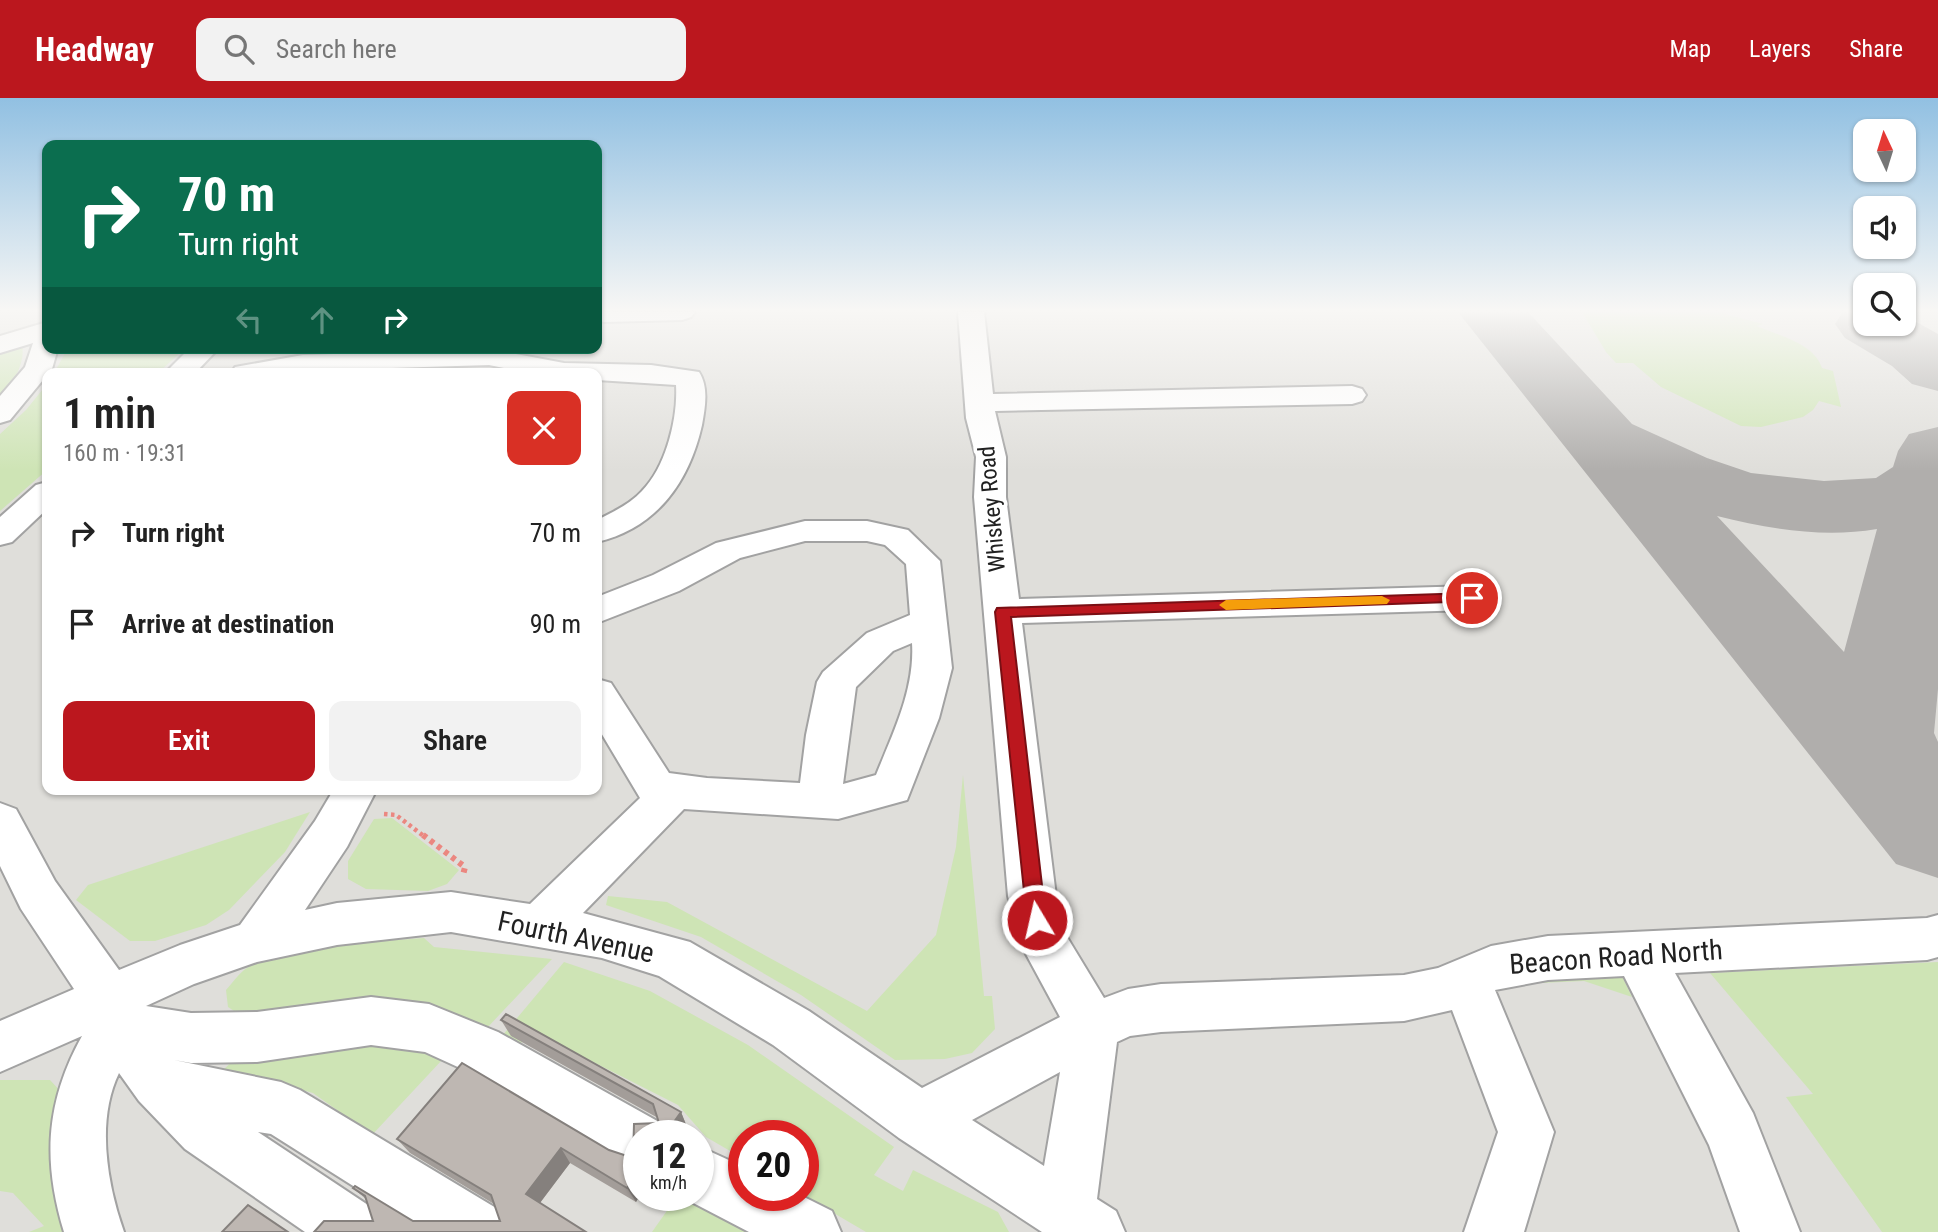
<!DOCTYPE html>
<meta charset="utf-8">
<style>
:root{--surface:#fff;--page:#f2f2f2;--text:#222;--muted:#767676;--accent:#bb171e}
body{margin:0;font-family:"Roboto Condensed",sans-serif;background:var(--page);color:var(--text);height:100vh;display:flex;flex-direction:column;font-size:26px;white-space:nowrap}
*{box-sizing:border-box;margin:0}
p{font-size:23px;color:var(--muted)}
.icon{flex:none;width:38px;height:38px;fill:none;stroke:currentColor;stroke-width:2;stroke-linecap:round;stroke-linejoin:round}
.map{position:relative;flex:1;overflow:hidden}
.side{position:absolute;left:42px;top:270px;width:560px;height:427px;display:flex;flex-direction:column;background:var(--surface);border-radius:14px;box-shadow:0 2px 5px #0004}
.side>*{flex:none}
.hud{position:absolute;left:42px;top:42px;width:560px;height:214px;border-radius:14px;box-shadow:0 2px 5px #0004;background:#0b6e4f;color:#fff;overflow:hidden}
.needle{width:46px;rotate:356deg}
.fabs{position:absolute;left:1853px;top:21px;display:grid;gap:14px}
.fabs a{display:grid;place-items:center;width:63px;height:63px;border-radius:14px;background:var(--surface);box-shadow:0 2px 5px #0004;font-size:35px}
.speed{position:absolute;left:623px;top:1022px;display:flex;gap:14px;font-size:35px;font-weight:700;text-align:center}
.speed>*{display:grid;place-content:center;width:91px;height:91px;border-radius:50%;background:var(--surface);box-shadow:0 2px 5px #0004;line-height:1}
.speed small{font-size:18px;font-weight:400}
.speed .limit{border:10px solid #d22;background:#fff;color:#111}
.pin{position:absolute;display:grid;place-items:center;width:60px;height:60px;color:#fff;margin:-30px;border:4px solid #fff;border-radius:50%;box-shadow:0 2px 7px #0007}
.me{position:absolute;width:77px;margin:-38px;rotate:351deg;stroke-linejoin:round;filter:drop-shadow(0 0 5px #0008)}
.turn{display:flex;align-items:center;gap:24px;height:147px;padding:0 21px;font-size:32px}
.turn .icon{width:91px;height:91px;stroke-width:2.5}
.turn b{display:block;font-size:49px;line-height:60px}
.lanes{display:flex;align-items:center;height:66px;padding:0 21px;background:#0003;justify-content:center;gap:35px;direction:ltr}
.lanes .off{opacity:.35}
.round{display:grid;place-items:center;flex:none;width:74px;height:74px;border-radius:14px;background:var(--page)}
.overview{display:flex;align-items:center;justify-content:space-between;height:119px;padding:0 21px}
h1{font-size:42px;font-weight:600;line-height:52px}
.primary-button{display:flex;gap:14px;margin-top:auto;padding:14px 21px}
.primary-button a{flex:1;height:80px;border-radius:14px;background:var(--accent);color:#fff;font-size:28px;font-weight:600;line-height:80px;text-align:center}
.primary-button a+a{background:var(--page);color:var(--text)}
ul{padding:0;list-style:none}
li{display:flex;align-items:center;gap:21px;height:91px;padding:0 21px}
li div{flex:1}
li b{display:block;font-size:26px}
li em{font-style:normal}
header{display:flex;align-items:center;gap:42px;box-sizing:border-box;height:98px;padding:0 35px;background:var(--accent);color:#fff}
header strong{font-size:33px}
nav{display:flex;gap:38px;margin-inline-start:auto;font-size:24px}
.search{width:490px;height:63px;background:var(--page);display:flex;align-items:center;gap:18px;box-sizing:border-box;padding:0 24px;border-radius:14px;color:var(--muted);font-size:26px}
.map>svg:first-child{display:block}
.airport{fill:#dfdeda;fill-rule:evenodd}
.grass{fill:#cee4b5}
.lines{fill:none;stroke-linecap:round;stroke-linejoin:round}
.taxiway{fill:#b0aeac;fill-rule:evenodd}
.minor-casing{stroke:#a2a2a2;stroke-width:4}
.path-far1{stroke:#eb8780;stroke-width:4.5;stroke-dasharray:3.5 3.5;stroke-linecap:butt}
.path{stroke:#eb8780;stroke-width:6;stroke-dasharray:4.5 4.5;stroke-linecap:butt}
.minor{fill:#fff;fill-rule:evenodd}
.wall{fill:#a39d99}
.shaded-wall{fill:#85807d}
.building{fill:#beb7b2;stroke:#85807d;stroke-width:2}
.route{fill:#bb171e;stroke:#7a0f14;stroke-width:2}
.slow{fill:#f59e0b}
.labels{text-anchor:middle;dominant-baseline:central;stroke-width:7;stroke-linejoin:round;paint-order:stroke}
.street-label{font-size:23px;fill:#212121;stroke:#fff}
.near-street-label{font-size:28px;fill:#212121;stroke:#fff}
</style>
<header>
<strong>Headway</strong>
<div class="search"><svg class="icon" aria-label="search" viewBox="0 0 24 24"><circle cx="10" cy="10" r="6"/><path d="M15 15l6 6"/></svg>Search here</div>
<nav><a>Map</a><a>Layers</a><a>Share</a></nav>
</header>
<div class="map">
<svg width="1938" height="1134" viewBox="0 0 1938 1134">
<rect width="100%" height="100%" fill="#f0eee9"/>
<path class="airport" d="M0,214h47v36h550v-36h1268l1,12h38v-12h34v920h-1938zM47,275h550v416h-550zM639,1038h59v59h-59zM744,1038h59v59h-59z"/>
<g class="grass">
<path d="M1582,214h136l45,12 -6,2c22,10 57,17 65,42l11,3 8,36 -22,-6 -6,9 -10,7 -42,10 -20,-1 -80,-39 -28,-24h-17l-10,-11z"/>
<path d="M22,247c4,19 -11,41 -22,55v-48z"/>
<path d="M68,250h117l-27,25h-104z"/>
<path d="M47,286v86l-47,41v-77l26,-24z"/>
<path d="M963,677l21,221h8l3,33 -23,24 -27,6 -50,1 -94,-65 -100,-58 -95,-32 2,-9 59,6 200,109 69,-76 20,-88z"/>
<path d="M310,714l-25,40 -56,58 -23,15 -51,16h-25l-54,-41 12,-15z"/>
<path d="M392,720l67,52 -12,14 -19,7 -62,-2 -18,-10v-18l26,-42z"/>
<path d="M424,840l10,9 118,12 -66,70 -54,-24 -51,-7 -141,17 -12,-8 -2,-17c6,-7 12,-15 18,-20 30,-23 140,-29 180,-32z"/>
<path d="M564,864l86,29 98,54 146,102 -20,28 29,16 10,-21 85,42 11,20h-143l-63,-37v-59h-59v23l-38,-22 -28,-32 -144,-73 -13,11 -19,-7z"/>
<path d="M1938,864v270h-56l-96,-135 27,-3 -103,-121z"/>
<path d="M1620,874l12,25 -48,-16 -44,2 -12,-8z"/>
<path d="M351,933l105,14 -84,90 -59,-42 -89,-24 11,-10z"/>
<path d="M0,982h50l24,26 4,126h-49l15,-6 -31,-33 -13,-2z"/>
<path d="M678,1097h20l69,37h-115z"/>
</g>
<g class="lines">
<g class="taxiway">
<path d="M1458,214h70l104,112 75,34 44,15 73,8 52,-3 17,-11 5,-16 11,-17 29,-7v262l-4,44 4,9v136l-42,-14zM1717,418c53,13 106,22 160,13l-33,123z"/>
<path d="M1843,214h23v12h38v-9l34,19v57l-26,-7 -20,-18 -47,-28 -10,-14z"/>
</g>
<g class="minor-casing">
<g id="minor">
<path d="M597,214h98l-4,5 -9,3 -78,2 -7,-2z"/>
<path d="M958,214h26l9,82 359,-8 10,3 4,6 -4,6 -10,3 -357,7 11,46v40l13,102 453,-13 13,4 5,8 -5,8 -13,4 -450,13 34,273 11,41 37,61 24,-9 33,-5 243,-9 34,-7 53,-22 57,-10 379,-18 11,-3v42l-11,3 -252,13 78,140 47,119h-60l-31,-87 -85,-169 -76,4 -53,10 59,142 -30,100h-60l34,-100 -46,-122 -48,11 -243,11 -31,4 -13,6 -20,157 19,12 9,21h-83l-143,-94 -126,-93 -114,-69 -57,-18 -151,-26 -114,13 -80,17 -63,22 -48,22 45,7 66,-1 114,-15 58,7 69,28 161,90 5,14h-25v34l-20,-8 -159,-94 -35,-16 -54,-7 -114,17 -66,1 -17,-3 107,22 19,8 201,121 9,21h-84l-155,-98 -13,-2 119,79 9,21h-81l-120,-83 -46,-48 -20,-28c-23,47 -12,111 5,159h-60c-22,-72 -18,-131 18,-196l-82,36v-51l74,-32 -53,-80 -21,-43v-63l16,6 39,72 64,89 61,-25 60,-20 75,-104 19,-32h43l-30,58 -42,63 32,-7 114,-11 79,12 110,-106 -43,-72v-47l14,4 58,90 38,5 93,5 6,-48 11,-53 6,-10 44,-39 43,-18 -4,-51 -21,-19 -18,-4h-62l-65,17 -61,33 -82,32v-26l56,-22 63,-32 89,-22h62l41,9 32,31 12,107 -13,50 -32,82 -69,19 -154,-10 -101,104 107,29 119,69 113,77 138,-71 -40,-74 -12,-47 -34,-399 2,-40 -10,-39zM912,545c3,46 -19,90 -36,132l-33,9 13,-97 37,-36zM1060,974l-16,94 -72,-46z"/>
<path d="M47,224v26h11l-6,21 -42,51 -10,3v-27l25,-29 8,-24 -33,10v-17z"/>
<path d="M190,250h29l-24,25h-30z"/>
<path d="M489,251l75,14 87,2 48,7c10,15 6,36 3,53 -13,57 -45,103 -105,117v-22c16,-8 33,-16 45,-29 24,-24 36,-73 34,-106l-79,-5v-7h-68l-40,-8 -258,8 4,-6 68,-12z"/>
<path d="M47,384v27l-35,33 -12,3v-28l36,-32z"/>
<path d="M698,1048l46,21v28h56l32,16 9,21h-92l-71,-37h20z"/>
</g>
</g>
<path class="path-far1" d="M384,716l12,1 29,22"/>
<path class="path" d="M423,737l42,32 -2,8"/>
<use href="#minor" class="minor"/>
</g>
<path class="wall" d="M501,922l180,92 6,15 -48,68h1l-4,7 -66,-39 -30,40 46,29 -213,-11 -6,-21 -14,-12 60,33h87l-6,-17 -84,-51 -13,-14 212,11 24,8 26,-35 -1,-5 -147,-82z"/>
<g class="shaded-wall">
<path d="M681,1014l6,15 -6,9h-17z"/>
<path d="M561,1050l9,15 -34,45 -10,-14z"/>
<path d="M639,1074v23h1l-4,7 -9,-14z"/>
</g>
<g class="building">
<path d="M506,916l175,98 -17,24h-25v36l-12,16 -66,-40 -35,46 60,38h-272l10,-11h49l-8,-25 -12,-8 2,-2 58,35h87l-9,-26 -94,-56 65,-76 147,87 24,8 1,-34 25,-1 -6,-19 -152,-84z"/>
<path d="M248,1107l40,27h-66z"/>
</g>
<linearGradient id="sky" x2="0" y2="1"><stop stop-color="#91c0e2"/><stop offset="0.57" stop-color="#f8f7f5"/><stop offset="1" stop-color="#f8f7f5" stop-opacity="0"/></linearGradient>
<rect width="1938" height="373" fill="url(#sky)"/>
<path class="route" d="M1472,495l6,1 2,4 -2,3 -467,16 35,303 -2,6 -7,3 -7,-3 -3,-6 -32,-308 2,-4z"/>
<path class="slow" d="M1382,498l8,4 -3,4 -161,6 -7,-5 7,-5z"/>
<g class="labels">
<g class="street-label">
<text transform="translate(992 411) rotate(-95)">Whiskey Road</text>
</g>
<g class="near-street-label">
<text transform="translate(576 839) rotate(12)">Fourth Avenue</text>
<text transform="translate(1616 859) rotate(-4)">Beacon Road North</text>
</g>
</g>
</svg>
<div class="fabs">
<a><svg class="needle" viewBox="-14 -14 28 28"><path d="M0-13l5 13h-10z" fill="#e53935"/><path d="M0 13l5-13h-10z" fill="#767676"/></svg></a>
<a><svg class="icon" aria-label="sound" viewBox="0 0 24 24"><path d="M4 9h4l5-4v14l-5-4H4zM17 9q2 3 0 6"/></svg></a>
<a><svg class="icon" aria-label="search" viewBox="0 0 24 24"><circle cx="10" cy="10" r="6"/><path d="M15 15l6 6"/></svg></a>
</div>
<div class="speed"><div>12<small>km/h</small></div><div class="limit">20</div></div>
<div class="pin" style="left:1472px;top:500px;background:#d93025"><svg class="icon" aria-label="arrive" viewBox="0 0 24 24"><path d="M6 21V4h12l-3 4 3 4H6"/></svg></div>
<svg class="me" style="left:1037px;top:822px" viewBox="-20 -20 40 40"><circle r="17" fill="#bb171e" stroke="#fff" stroke-width="3"/><path d="M0-11L8 9 0 5-8 9z" fill="#fff"/></svg>
<div class="hud">
<div class="turn"><svg class="icon" aria-label="right" viewBox="0 0 24 24"><path d="M7 20v-9h11M14 6l5 5-5 5"/></svg><div><b>70 m</b>Turn right</div></div>
<div class="lanes"><svg class="icon off" aria-label="left" viewBox="0 0 24 24"><path d="M17 20v-9H6M10 6l-5 5 5 5"/></svg><svg class="icon off" aria-label="ahead" viewBox="0 0 24 24"><path d="M12 20V5M6 11l6-6 6 6"/></svg><svg class="icon" aria-label="right" viewBox="0 0 24 24"><path d="M7 20v-9h11M14 6l5 5-5 5"/></svg></div>
</div>
<section class="side">
<div class="overview"><div><h1>1 min</h1><p>160 m · 19:31</p></div><a class="round" style="background:#d93025;color:#fff"><svg class="icon" aria-label="close" viewBox="0 0 24 24"><path d="M6 6l12 12M18 6L6 18"/></svg></a></div>
<ul>
<li><svg class="icon" aria-label="right" viewBox="0 0 24 24"><path d="M7 20v-9h11M14 6l5 5-5 5"/></svg><div><b>Turn right</b></div><em>70 m</em></li>
<li><svg class="icon" aria-label="arrive" viewBox="0 0 24 24"><path d="M6 21V4h12l-3 4 3 4H6"/></svg><div><b>Arrive at destination</b></div><em>90 m</em></li>
</ul>
<div class="primary-button"><a>Exit</a><a>Share</a></div>
</section>
</div>
